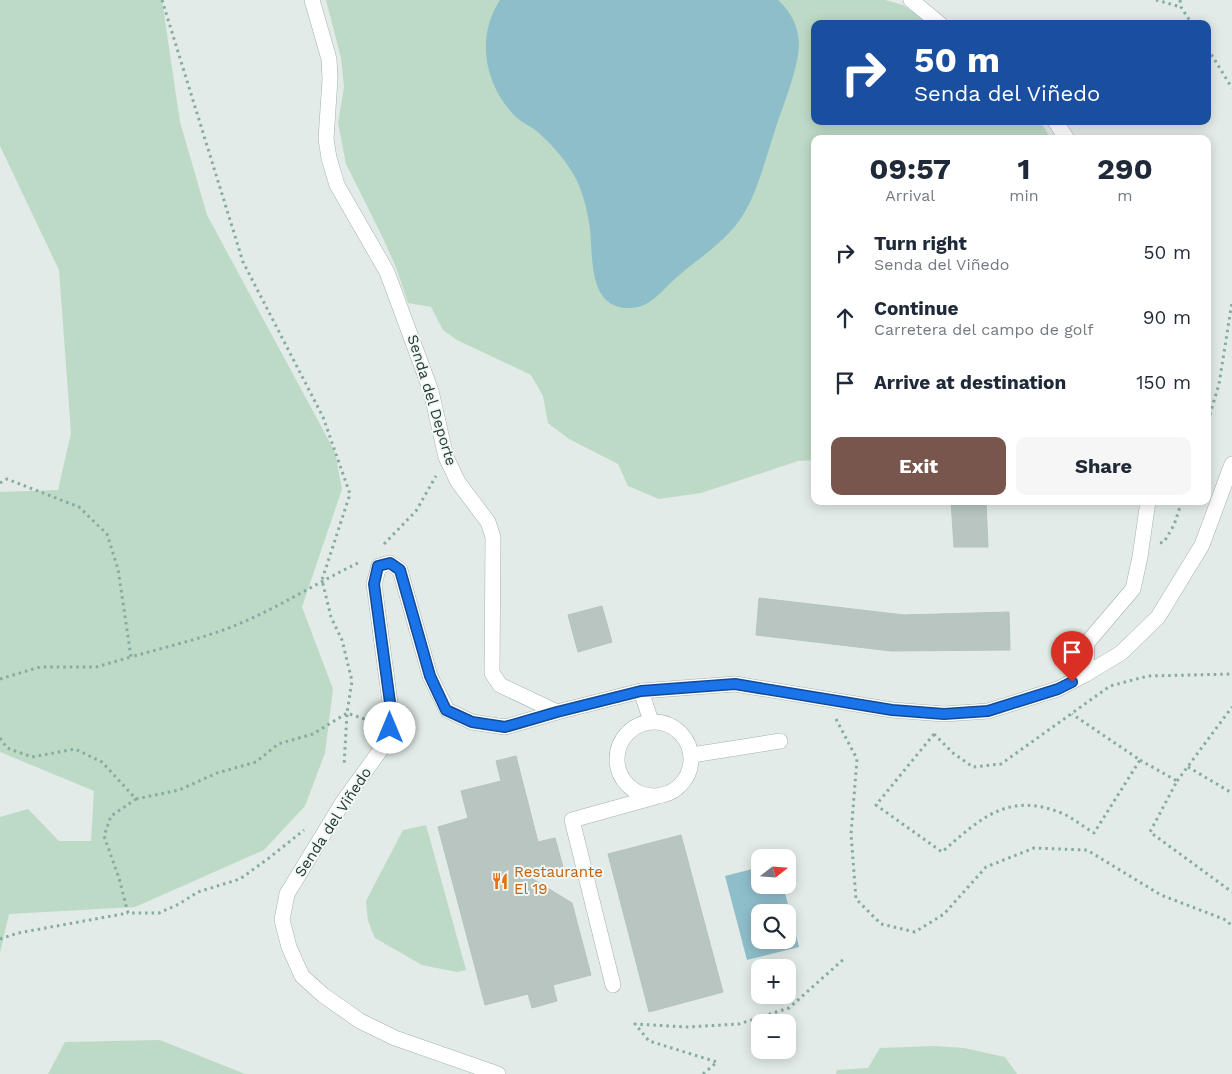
<!DOCTYPE html>
<meta charset="utf-8">
<style>
:root{--surface:#fff;--page:#f6f6f7;--text:#1f2937;--muted:#747a83;--accent:#78564d}
body{margin:0;font-family:"Work Sans",sans-serif;background:var(--page);color:var(--text);height:100vh;display:flex;flex-direction:column;font-size:19px;white-space:nowrap}
*{box-sizing:border-box;margin:0}
p{font-size:16px;color:var(--muted)}
.icon{flex:none;width:28px;height:28px;fill:none;stroke:currentColor;stroke-width:2;stroke-linecap:round;stroke-linejoin:round}
.map{position:relative;flex:1;overflow:hidden}
.details{position:absolute;left:811px;top:135px;width:400px;height:370px;display:flex;flex-direction:column;background:var(--surface);border-radius:10px;box-shadow:0 2px 12px #0003}
.details>*{flex:none}
.guide{position:absolute;left:811px;top:20px;width:400px;height:105px;border-radius:10px;box-shadow:0 2px 12px #0003;background:#1a4fa0;color:#fff;overflow:hidden}
.needle{width:32px;rotate:73deg}
.buttons{position:absolute;left:751px;top:849px;display:grid;gap:10px}
.buttons a{display:grid;place-items:center;width:45px;height:45px;border-radius:10px;background:var(--surface);box-shadow:0 2px 12px #0003;font-size:25px}
.pin{position:absolute;display:grid;place-items:center;width:42px;height:42px;color:#fff;margin:-51px -21px;border-radius:50% 50% 50% 0;rotate:-45deg;box-shadow:0 0 5px #0007}
.pin .icon{rotate:45deg}
.me{position:absolute;width:55px;margin:-28px;rotate:0deg;stroke-linejoin:round;filter:drop-shadow(0 0 4px #0008)}
.turn{display:flex;align-items:center;gap:18px;height:105px;padding:0 20px;font-size:22px}
.turn .icon{width:65px;height:65px;stroke-width:2.5}
.turn b{display:block;font-size:35px;line-height:42px}
.eta{display:flex;justify-content:space-evenly;align-items:center;height:85px;text-align:center}
.eta b{font-size:30px;font-weight:700;line-height:35px}
.cta{display:flex;gap:10px;margin-top:auto;padding:10px 20px}
.cta a{flex:1;height:58px;border-radius:10px;background:var(--accent);color:#fff;font-size:20px;font-weight:700;line-height:58px;text-align:center}
.cta a+a{background:var(--page);color:var(--text)}
ul{padding:0;list-style:none}
li{display:flex;align-items:center;gap:15px;height:65px;padding:0 20px}
li div{flex:1}
li b{display:block;font-size:19px}
li em{font-style:normal}
.map>svg:first-child{display:block}
.green{fill:#bddac6}
.water{fill:#8fbecb;fill-rule:evenodd}
.building{fill:#b8c5c0;stroke:#b5c4be}
.lines{fill:none;stroke-linecap:round;stroke-linejoin:round}
.minor-casing{stroke:#a5b2ae;stroke-width:16}
.path{stroke:#86aba1;stroke-width:3;stroke-dasharray:2.5 4;stroke-linecap:butt}
.minor{stroke:#fff;stroke-width:15}
.route-casing{stroke:#114b97;stroke-width:12}
.route{stroke:#1a73e8;stroke-width:9}
.labels{text-anchor:middle;dominant-baseline:central;stroke-width:4;stroke-linejoin:round;paint-order:stroke}
.street-label{font-size:15px;fill:#243a35;stroke:#f2f8f5}
.food-label{font-size:15px;fill:#c56008;stroke:#f2f8f5;text-anchor:start}
</style>
<div class="map">
<svg width="1232" height="1074" viewBox="0 0 1232 1074">
<rect width="100%" height="100%" fill="#e2ebe7"/>
<g class="green">
<path d="M0,0h162l18,122 27,93 128,237 7,37 -40,118 31,82 -8,64 -20,53 -41,44 -129,57 -126,7 -9,39v-136l28,-8 31,32h32l3,-50 -94,-39v-260l58,-2 13,-57 -12,-163 -59,-124z"/>
<path d="M326,0h559l18,5 26,19h-114v97h225l11,18h-236v321l-17,1 -97,32 -42,6 -31,-13 -10,-22 -49,-25 -21,-16 -5,-27 -12,-21 -74,-35 -14,-10 -12,-23 -23,-4 -12,-36 -15,-33 -35,-70 -8,-41 6,-36 -3,-29z"/>
<path d="M426,825l40,145 -9,2 -35,-7 -47,-27 -7,-17 -2,-20 37,-71z"/>
<path d="M160,1040l85,34h-197l17,-32z"/>
<path d="M935,1046l29,2 41,9 12,17h-181l1,-4 31,-2 12,-20z"/>
</g>
<g class="water">
<path d="M500,0h278c13,12 20,25 21,43 0,24 -16,63 -24,87 -9,27 -17,61 -32,85 -16,26 -43,42 -66,62 -15,13 -27,32 -49,31 -40,0 -35,-52 -38,-79 -2,-14 -5,-28 -10,-41 -8,-21 -24,-39 -40,-54 -8,-8 -19,-11 -27,-20 -29,-31 -37,-78 -13,-114z"/>
<path d="M760,867v18h23l16,62 -52,13 -22,-84zM760,912h28v28h-28z"/>
</g>
<g class="building">
<path d="M951,501h35l2,46h-34z"/>
<path d="M759,598l145,17 105,-3 1,38 -119,1 -135,-16z"/>
<path d="M602,606l10,36 -34,10 -10,-37z"/>
<path d="M516,756l22,86 17,-4 8,29 -35,9 44,27 19,72 -38,10 4,16 -25,7 -4,-14 -43,11 -47,-178 30,-9 -7,-27 40,-10 -5,-20z"/>
<path d="M681,835l42,157 -74,20 -41,-158z"/>
</g>
<g class="lines">
<g class="minor-casing">
<g id="minor">
<path d="M312,0l17,59 1,20 -4,60 3,19 8,27 50,87 44,119 15,66 12,25 30,40 5,15 -1,136 8,12 57,27"/>
<path d="M911,0l29,24"/>
<path d="M1055,121l12,18"/>
<path d="M1086,674l1,-31 46,-54 7,-32 8,-56"/>
<path d="M641,691l10,30"/>
<circle cx="654" cy="759" r="37"/>
<path d="M692,755l88,-14"/>
<path d="M613,985l-41,-165 83,-23"/>
<path d="M498,1074l-103,-36 -35,-17 -37,-26 -21,-19 -13,-29 -7,-27 5,-26 56,-92 44,-61 3,-13 1,-18 -17,-126 5,-18 11,-3 10,7 30,106 17,34 25,12 33,5 52,-15 84,-21 94,-7 157,26 52,4 44,-3 70,-22 28,-15 35,-21 37,-36 44,-72 30,-81"/>
</g>
</g>
<g class="path">
<path d="M162,0l81,262 80,155 27,77 -28,86 9,37 11,23 10,41 -5,32 -3,53"/>
<path d="M1156,0l25,7"/>
<path d="M1180,0l1,7 11,17"/>
<path d="M1208,49l24,39"/>
<path d="M1208,421l11,-37 13,-82"/>
<path d="M0,483l7,-4 72,28 28,27 11,35 13,88c34,-10 70,-18 103,-31 44,-18 84,-44 126,-64"/>
<path d="M1160,543l4,-1 10,-17 8,-24"/>
<path d="M384,544l32,-33 20,-35"/>
<path d="M0,679l40,-12h56l35,-10"/>
<path d="M836,719l21,40 -6,75 5,65 25,25 34,8 29,-18 42,-47 48,-19 53,2 74,45 65,25 6,6"/>
<path d="M934,734l-58,71 66,47c40,-35 67,-61 122,-38 10,5 20,13 30,19l46,-73 -68,-46"/>
<path d="M934,734l19,19 20,14 28,-3 109,-78 38,-10 84,-2"/>
<path d="M0,738l7,10 25,9 43,-8 27,13 34,37 -25,17 -7,20 15,42 9,35h31l20,-9 19,-12 42,-13 29,-21 35,-28"/>
<path d="M1140,760l37,21 -27,51 82,60"/>
<path d="M1188,767l44,26"/>
<path d="M1177,781l55,-74"/>
<path d="M136,799l43,-9 38,-17 39,-11 22,-18 35,-10 34,-21 26,9"/>
<path d="M0,939l18,-6 110,-20"/>
<path d="M703,1074l14,-12 -68,-21 -14,-17 53,3 51,-3 50,-16 56,-50"/>
</g>
<use href="#minor" class="minor"/>
</g>
<g class="lines">
<g class="route-casing">
<path id="route" d="M390,728l1,-18 -17,-126 4,-18 12,-3 10,7 30,106 16,34 26,12 33,5 52,-15 84,-21 94,-7 157,26 52,4 44,-3 70,-22 14,-7"/>
</g>
<use href="#route" class="route"/>
</g>
<defs>
<g id="restaurant-bare" transform="scale(1.35)"><path d="M-5-6h1v4h1v-4h1v4h1v-4h1v5L-1.5 .5V6h-2V.5L-5-1ZM5-6V6H3V1.5H1.5Q1.5-4 5-6Z" fill="#e8710a" stroke="#f2f8f5" stroke-width="2.5" paint-order="stroke"/></g>
</defs>
<g fill-rule="evenodd">
<use href="#restaurant-bare" x="500" y="881"/>
</g>
<g class="labels">
<g class="street-label">
<text transform="translate(432 400) rotate(73)">Senda del Deporte</text>
<text transform="translate(333 822) rotate(-57)">Senda del Viñedo</text>
</g>
<g class="food-label">
<text x="514" y="872">Restaurante<tspan x="514" dy="17">El 19</tspan></text>
</g>
</g>
</svg>
<div class="buttons">
<a><svg class="needle" viewBox="-14 -14 28 28"><path d="M0-13l5 13h-10z" fill="#e53935"/><path d="M0 13l5-13h-10z" fill="#747a83"/></svg></a>
<a><svg class="icon" aria-label="search" viewBox="0 0 24 24"><circle cx="10" cy="10" r="6"/><path d="M15 15l6 6"/></svg></a>
<a>+</a>
<a>−</a>
</div>
<div class="pin" style="left:1072px;top:682px;background:#d93025"><svg class="icon" aria-label="arrive" viewBox="0 0 24 24"><path d="M6 21V4h12l-3 4 3 4H6"/></svg></div>
<svg class="me" style="left:390px;top:728px" viewBox="-20 -20 40 40"><circle r="19" fill="#fff"/><path d="M0-13L10 11 0 6-10 11z" fill="#1a73e8"/></svg>
<div class="guide">
<div class="turn"><svg class="icon" aria-label="right" viewBox="0 0 24 24"><path d="M7 20v-9h11M14 6l5 5-5 5"/></svg><div><b>50 m</b>Senda del Viñedo</div></div>
</div>
<section class="details">
<div class="eta">
<div><b>09:57</b><p>Arrival</p></div>
<div><b>1</b><p>min</p></div>
<div><b>290</b><p>m</p></div>
</div>
<ul>
<li><svg class="icon" aria-label="right" viewBox="0 0 24 24"><path d="M7 20v-9h11M14 6l5 5-5 5"/></svg><div><b>Turn right</b><p>Senda del Viñedo</p></div><em>50 m</em></li>
<li><svg class="icon" aria-label="ahead" viewBox="0 0 24 24"><path d="M12 20V5M6 11l6-6 6 6"/></svg><div><b>Continue</b><p>Carretera del campo de golf</p></div><em>90 m</em></li>
<li><svg class="icon" aria-label="arrive" viewBox="0 0 24 24"><path d="M6 21V4h12l-3 4 3 4H6"/></svg><div><b>Arrive at destination</b></div><em>150 m</em></li>
</ul>
<div class="cta"><a>Exit</a><a>Share</a></div>
</section>
</div>
